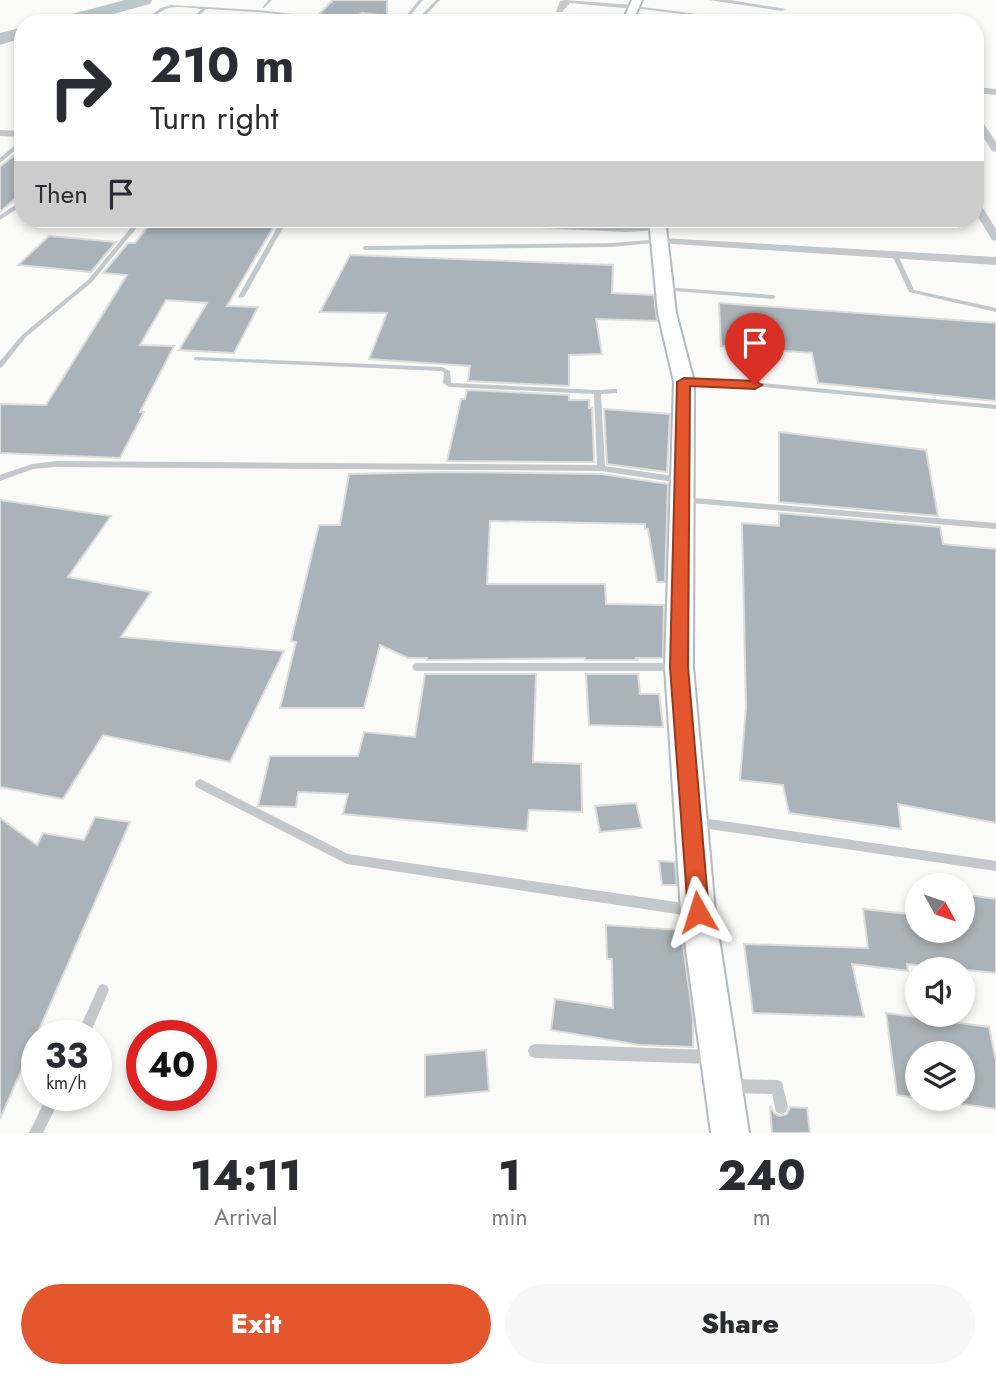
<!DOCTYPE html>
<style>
:root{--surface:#fff;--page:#f7f7f7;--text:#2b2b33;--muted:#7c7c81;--accent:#e4572e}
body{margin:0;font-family:Jost,sans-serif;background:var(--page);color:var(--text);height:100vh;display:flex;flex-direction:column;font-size:26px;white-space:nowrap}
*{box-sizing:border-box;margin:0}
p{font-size:23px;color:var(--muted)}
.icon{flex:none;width:38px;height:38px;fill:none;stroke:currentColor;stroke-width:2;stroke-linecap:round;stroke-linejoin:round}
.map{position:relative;height:1133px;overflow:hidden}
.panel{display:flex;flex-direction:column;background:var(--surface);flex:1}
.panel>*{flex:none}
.top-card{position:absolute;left:14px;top:14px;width:970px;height:214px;border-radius:28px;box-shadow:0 4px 10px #0003;background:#fff;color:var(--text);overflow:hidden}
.needle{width:46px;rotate:130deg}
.controls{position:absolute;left:905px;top:873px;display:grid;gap:14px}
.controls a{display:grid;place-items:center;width:70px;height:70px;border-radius:50%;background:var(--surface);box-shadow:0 4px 10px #0003;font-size:35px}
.speed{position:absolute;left:21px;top:1020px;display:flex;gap:14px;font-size:35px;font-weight:700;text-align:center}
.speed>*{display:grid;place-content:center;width:91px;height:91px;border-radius:50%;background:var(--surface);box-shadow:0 4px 10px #0003;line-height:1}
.speed small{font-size:18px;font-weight:400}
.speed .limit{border:10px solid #d22;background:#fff;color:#111}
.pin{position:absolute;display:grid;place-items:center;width:60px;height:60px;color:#fff;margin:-72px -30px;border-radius:50% 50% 50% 0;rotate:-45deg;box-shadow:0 0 7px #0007}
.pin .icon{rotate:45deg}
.me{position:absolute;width:77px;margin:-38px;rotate:354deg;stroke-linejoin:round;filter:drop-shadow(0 0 5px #0008)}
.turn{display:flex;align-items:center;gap:24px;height:147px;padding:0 21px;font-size:32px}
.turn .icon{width:91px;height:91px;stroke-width:2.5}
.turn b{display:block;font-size:49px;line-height:60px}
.then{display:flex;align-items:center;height:66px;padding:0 21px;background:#0003;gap:14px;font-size:26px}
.eta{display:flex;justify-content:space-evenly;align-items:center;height:119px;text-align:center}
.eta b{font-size:42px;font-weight:800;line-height:49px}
.primary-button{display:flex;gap:14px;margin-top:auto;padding:14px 21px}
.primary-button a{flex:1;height:80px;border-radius:42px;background:var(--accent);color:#fff;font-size:28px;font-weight:800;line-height:80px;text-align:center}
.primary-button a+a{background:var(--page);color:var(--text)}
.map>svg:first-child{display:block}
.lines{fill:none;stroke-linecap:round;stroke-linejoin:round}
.river{fill:#bbc7cb;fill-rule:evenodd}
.building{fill:#aab3b9;stroke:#dcdcda;stroke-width:2}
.secondary-casing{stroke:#b3babf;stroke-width:4}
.lane{fill:#c3c8cc;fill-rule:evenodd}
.street{fill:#c3c8cc;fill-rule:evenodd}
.secondary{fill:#fff;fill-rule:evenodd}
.route{fill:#e4572e;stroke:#94391e;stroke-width:2}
</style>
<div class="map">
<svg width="996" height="1133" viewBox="0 0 996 1133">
<rect width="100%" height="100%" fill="#fafaf8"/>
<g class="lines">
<g class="river">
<path d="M125,0h27l-2,4 -70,19h-30l3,-4z"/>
<path d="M23,27v11l-23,7v-12z"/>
</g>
</g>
<g class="building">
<path d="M333,0h54v16l-25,-3 -5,3 1,3 -39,-5z"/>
<path d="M23,148v44l-23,20v-45z"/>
<path d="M154,219h112l-4,6 12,1 -47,80 31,1 -24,46 -55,-3 28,-47 -41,-3 -26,45 34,1 -34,66h4l-24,46 -120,-5v-49l46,1 81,-130 -24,-2 25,-30h7z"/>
<path d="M49,236l67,6 -25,30 -73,-7z"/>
<path d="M350,255l263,10 -1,28 42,2 3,26 -61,-2 6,35 -33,1v31l-101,-5 2,-15 -101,-7 18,-46 -67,-1z"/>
<path d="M719,303l277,20v78l-178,-18 -6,-30 -91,-7z"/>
<path d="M467,390l102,5v5h20v8h3l2,54 -147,-1 14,-62h4z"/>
<path d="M604,409l66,5 -3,58 -60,-8z"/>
<path d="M779,432l147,18 12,66 -159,-14z"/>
<path d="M444,472l157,2 67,10 -3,98h-8l-9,-53h-3v-5l-155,-3 -3,63h118l1,20 58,1 -1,53h-27l1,2h-52v-2l-158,2v-2h-19l-28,-13 -16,63h-84l16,-66 -5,-1 28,-116h21l9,-51z"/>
<path d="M0,500l111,16 -43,61 83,15 -30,45 163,14 -54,111 -127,-27 -40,64 -63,-12z"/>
<path d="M779,513l161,14 3,17 53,5v274l-98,-19 3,25 -112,-16 -6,-28 -43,-5 6,-73 -4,-184 37,3z"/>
<path d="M425,674h111l-3,88 48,2 1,48 -53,-2 -2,21 -184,-17 5,-20 -50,-2 -2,15 -38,-1 12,-50h88l6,-24 51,5z"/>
<path d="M586,674h52l2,20h19l4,33 -74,-2z"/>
<path d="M636,803l6,25 -42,4 -5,-26z"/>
<path d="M95,817l35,5 -130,297v-301l37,27 6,-12 41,7z"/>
<path d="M659,861l16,1 2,23h-15z"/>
<path d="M962,894l34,5v74l-89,-9 1,7 -56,-7 12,53 -111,-4 -9,-69 124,4 -5,-39 54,6v16h45z"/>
<path d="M606,925l75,5 12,89v28l-53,-2 -89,-15 4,-31 58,9 -1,-49h-5z"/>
<path d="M886,1013l103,14 7,34v48l-34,-5v-50h-45v44l-20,-3z"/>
<path d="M486,1050l3,41 -64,6v-42z"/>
<path d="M770,1106l5,8 5,2 7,-2 3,-7 17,1 3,25h-38z"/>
</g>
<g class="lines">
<g class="secondary-casing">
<g id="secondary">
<path d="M632,0h10l-10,23h-10z"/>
<path d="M649,219h16l11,94 18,69 -1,285 22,245 34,221h-38l-30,-221 -16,-245 9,-285 -16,-69z"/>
</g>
</g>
<g class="lane">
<path d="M268,0h4l-8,8h-2z"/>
<path d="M419,0h4l-16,19 -13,2 -34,-4 2,-1 32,3 11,-2z"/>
<path d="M436,0h4l-22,23h-4z"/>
<path d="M171,5l87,5 114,13h-15l-99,-11 -52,-3 -15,14h-5l16,-14c-11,-1 -26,-4 -36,0 -9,4 -16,12 -26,14l21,-15z"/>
<path d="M634,6l80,10 2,1 -2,1 -81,-10z"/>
<path d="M478,20h2v3h-4z"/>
<path d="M21,140h2v4l-23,19v-5z"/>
<path d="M23,200v5l-23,15v-5z"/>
<path d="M138,219h6l-52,63 -66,55 -24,30 -2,1v-7l22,-26 66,-55z"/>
<path d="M282,219h6l-44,78 -5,1 -1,-1z"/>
<path d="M459,221l167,7 33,-2 3,2 -3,2 -33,2 -169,-8 -1,-1z"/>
<path d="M661,239l3,2 -1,1 -51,5 -247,3 -3,-2 3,-2 247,-3z"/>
<path d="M895,253l3,2 16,35 82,18v4l-87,-20 -17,-37z"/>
<path d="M664,287l109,8 3,2 -3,2 -111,-9 -1,-1z"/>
<path d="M196,357l246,10 8,4 1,12 146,7 20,-1v4l-16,1 4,72 75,11 4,3 -4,3 -79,-12 -545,-4 -23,2 -33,12v-6l32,-11 24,-3 541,4 -3,-71 -145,-7 -6,-4 1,-11 -3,-1 -247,-11v-2z"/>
<path d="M681,380h48l267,25v4l-267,-25h-48z"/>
<path d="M683,497l313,26v6l-316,-27 -1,-2z"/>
<path d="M417,663h260l3,1 2,3 -2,3 -3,1h-260l-3,-1 -2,-3 2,-3z"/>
<path d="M200,779l148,75 342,50 4,2 2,4 -2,4 -4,2 -343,-52 -151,-77 -1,-3 1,-3z"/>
<path d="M695,817l301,44v10l-301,-44 -4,-1 -2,-4 2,-4z"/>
<path d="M103,984l4,2 2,4 -20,46h-13l23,-50z"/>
<path d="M535,1044l177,6 5,2 2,5 -2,5 -5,2 -177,-6 -5,-2 -2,-5 2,-5z"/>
<path d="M732,1079l45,1 5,2 6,25 -2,5 -5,2 -5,-2 -4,-18 -40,-1 -5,-2 -2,-5 2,-5z"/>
<path d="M47,1096h14l-18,37h-14z"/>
</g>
<g class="street">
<path d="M565,0l69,5 4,2 -4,2 -64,-6 -8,9h-6l4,-11z"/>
<path d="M709,0h21l56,9 -4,2z"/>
<path d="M975,87l21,2v6l-21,-2z"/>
<path d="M975,114l3,1 18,27v10l-4,-1 -17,-27z"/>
<path d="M0,130l23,1v6l-23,-1z"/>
<path d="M975,204l6,1 15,24v12l-4,-1 -17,-28z"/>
<path d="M892,219h33l1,1c-8,6 -26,5 -34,-1z"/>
<path d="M662,238l334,19v8l-338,-22 -2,-2z"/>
</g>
<use href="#secondary" class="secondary"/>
</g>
<path class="route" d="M684,378l71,3 7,4 -7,4 -65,-3 -2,281 21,245 -3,7 -8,3 -7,-3 -3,-7 -18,-245 7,-285z"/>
</svg>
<div class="controls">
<a><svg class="needle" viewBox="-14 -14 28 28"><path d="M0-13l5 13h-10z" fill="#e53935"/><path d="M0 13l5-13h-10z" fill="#7c7c81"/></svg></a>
<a><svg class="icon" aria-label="sound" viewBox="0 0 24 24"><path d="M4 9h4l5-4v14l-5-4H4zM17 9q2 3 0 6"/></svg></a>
<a><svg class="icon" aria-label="layers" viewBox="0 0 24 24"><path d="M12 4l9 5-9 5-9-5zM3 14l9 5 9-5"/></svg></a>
</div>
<div class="speed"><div>33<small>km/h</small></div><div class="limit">40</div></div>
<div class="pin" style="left:755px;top:385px;background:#d93025"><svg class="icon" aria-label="arrive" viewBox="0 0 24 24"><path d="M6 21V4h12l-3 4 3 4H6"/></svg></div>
<svg class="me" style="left:698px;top:912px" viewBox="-20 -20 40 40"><path d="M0-17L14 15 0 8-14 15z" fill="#e4572e" stroke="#fff" stroke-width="4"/></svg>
<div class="top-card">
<div class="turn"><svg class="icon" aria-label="right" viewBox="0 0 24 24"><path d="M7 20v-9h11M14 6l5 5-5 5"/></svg><div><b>210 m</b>Turn right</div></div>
<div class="then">Then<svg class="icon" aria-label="arrive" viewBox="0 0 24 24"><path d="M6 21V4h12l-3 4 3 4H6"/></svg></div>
</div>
</div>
<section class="panel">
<div class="eta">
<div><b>14:11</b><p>Arrival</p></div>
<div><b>1</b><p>min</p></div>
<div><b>240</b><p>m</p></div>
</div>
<div class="primary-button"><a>Exit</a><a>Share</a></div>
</section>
